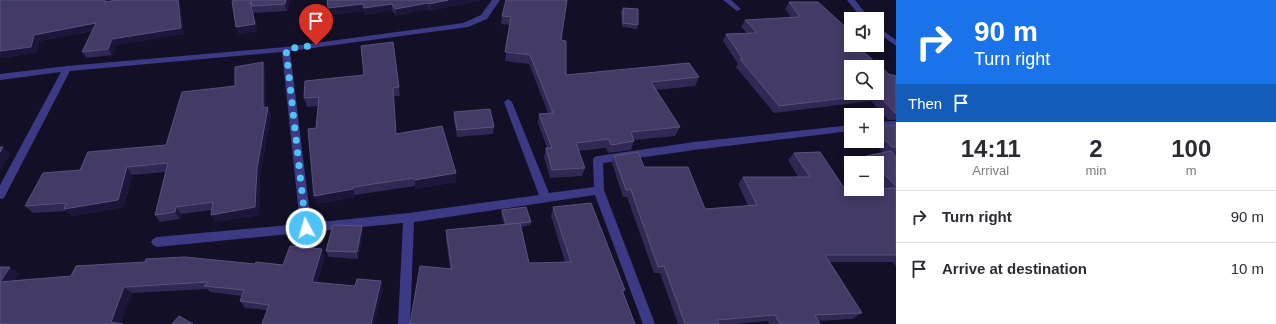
<!DOCTYPE html>
<meta charset="utf-8">
<style>
:root{--surface:#fff;--page:#f7f7f7;--text:#2b2b33;--muted:#7c7c81;--line:#e1e1e2}
body{margin:0;font-family:Arial,sans-serif;background:var(--page);color:var(--text);height:100vh;display:flex;flex-direction:column;font-size:15px;white-space:nowrap}
*{box-sizing:border-box;margin:0}
p{font-size:13px;color:var(--muted)}
.icon{flex:none;width:22px;height:22px;fill:none;stroke:currentColor;stroke-width:2;stroke-linecap:round;stroke-linejoin:round}
.map{position:relative;flex:1;overflow:hidden}
.sheet{display:flex;flex-direction:column;background:var(--surface);width:380px}
.sheet>*{flex:none}
.guide{background:#1a73e8;color:#fff;overflow:hidden}
.fabs{position:absolute;left:844px;top:12px;display:grid;gap:8px}
.fabs a{display:grid;place-items:center;width:40px;height:40px;border-radius:0px;background:var(--surface);box-shadow:0 2px 10px #0003;font-size:20px}
.pin{position:absolute;display:grid;place-items:center;width:34px;height:34px;color:#fff;margin:-41px -17px;border-radius:50% 50% 50% 0;rotate:-45deg;box-shadow:0 0 4px #0007}
.pin .icon{rotate:45deg}
.me{position:absolute;width:44px;margin:-22px;rotate:354deg;stroke-linejoin:round;filter:drop-shadow(0 0 3px #0008)}
.turn{display:flex;align-items:center;gap:14px;height:84px;padding:0 12px;font-size:18px}
.turn .icon{width:52px;height:52px;stroke-width:2.5}
.turn b{display:block;font-size:28px;line-height:34px}
.then{display:flex;align-items:center;height:38px;padding:0 12px;background:#0003;gap:8px;font-size:15px}
.eta{display:flex;justify-content:space-evenly;align-items:center;height:68px;text-align:center}
.eta b{font-size:24px;font-weight:800;line-height:28px}
ul{padding:0;list-style:none}
li{display:flex;align-items:center;gap:12px;height:52px;padding:0 12px;border-top:1px solid var(--line)}
li div{flex:1}
li b{display:block;font-size:15px}
li em{font-style:normal}
main{display:flex;flex:1;min-height:0}
.map>svg:first-child{display:block}
.lines{fill:none;stroke-linecap:round;stroke-linejoin:round}
.minor{fill:#3d3a85;fill-rule:evenodd}
.wall{fill:#312854}
.shaded-wall{fill:#1d163a}
.building{fill:#433a66;stroke:#5a527e;fill-rule:evenodd}
.route{stroke:#4fc3f7;stroke-width:7;stroke-dasharray:0 12.6}
</style>
<main>
<div class="map">
<svg width="896" height="324" viewBox="0 0 896 324">
<rect width="100%" height="100%" fill="#130f26"/>
<g class="lines">
<g class="minor">
<path d="M492,0h8l-13,19 -19,8 -178,24 21,172 98,-10 130,-18 -35,-93 4,-3 4,3 37,91 45,-6 -1,-27 1,-3 4,-1 96,-14 157,-17v6l-157,19 -91,13 1,27 51,134h-12l-48,-129 -181,27 -4,102h-12l5,-101 -246,24 -4,-2 -2,-3 2,-3 4,-2 143,-13 -18,-172 -212,19 -66,127 -4,1v-14l61,-113 -61,8v-6l67,-8 219,-19 177,-24 18,-8z"/>
<path d="M723,0h8l10,9 -4,2z"/>
<path d="M847,0h8l15,19h-8z"/>
<path d="M877,26l19,14v6l-19,-14z"/>
<path d="M896,121v6l-19,1v-6z"/>
</g>
</g>
<g class="wall">
<path d="M0,0h107v2l77,32 -68,11 -4,10 -25,3 -5,-6 10,-21 -53,10 -3,12 -36,5z"/>
<path d="M290,0l-3,11 -33,2 -1,-2 4,20 -18,3 -7,-33z"/>
<path d="M327,0h155l-53,11 -1,-2 -32,7 -4,-6 -27,5 -1,-4 -34,4z"/>
<path d="M506,0l55,40 5,35 133,2 -4,9 -39,4 24,37 -5,9 -41,4v1l-3,9 -23,3 -2,-5 -28,3 7,17 -3,8 -32,2 -6,-21 2,-9h1l-9,-25 1,-9 9,-1 -19,-49 -24,-3 5,-36 -9,-1 1,-8z"/>
<path d="M789,2l62,43h7l-1,1 33,29 6,1v44h-8l-17,-19 -97,12 -38,-46 2,-3 -15,-23 3,-7 21,-1 -6,-6 4,-7 46,-3 -6,-8z"/>
<path d="M623,8l15,17 -1,4 -15,-2 -1,-16z"/>
<path d="M263,62l2,8 1,37 5,8 -11,60 -1,40 -43,7 -5,-7 1,-5 -31,4 -1,5 -20,3 -5,-7 11,-43 -34,3 -8,32 -52,9 -6,-5 -33,2 -8,-7 55,-36 86,-25 69,-59z"/>
<path d="M399,87l1,9h-6l2,38 60,39v9l-41,7v-3l-60,9v2l-38,7 -1,-76 2,-22 -11,1 -3,-9z"/>
<path d="M454,112l40,15 -1,7 -36,3 -3,-18z"/>
<path d="M896,125v29h-2l2,2v111l-3,-5h-63l32,51 -10,6 -34,2 2,3h-51l-1,-3 -33,3h-57l-18,-51h-6l-27,-76h-4l-11,-34 2,-7 30,11 61,42 43,-3 -10,-22 5,-7h55l-10,-17 6,-7 52,38 37,-3 -6,-6v-19h-18l7,-7 17,-3 -11,-12h5v-14z"/>
<path d="M553,207l72,83 -2,3 -173,-24 -4,-31v-8l58,-6 -3,-10 1,-4 29,12 -1,3 -9,2 8,36 36,-1 -14,-46z"/>
<path d="M362,226l1,7 -5,26 -29,-2 -3,-6z"/>
<path d="M325,256l-8,27 38,3 28,2 -9,36h-112l5,-14 -22,-2 -5,-7 2,-5 -32,-4 -3,-3 -75,4 -12,30 -120,1v-57l19,7 -4,6 240,-16 28,1z"/>
</g>
<g class="shaded-wall">
<path d="M178,0h2l4,34 -68,11 -4,10 -4,-6 4,-10z"/>
<path d="M286,0h4l-3,11 -2,-7z"/>
<path d="M448,0h34l-53,11v-7z"/>
<path d="M428,3v6l-32,7 -1,-7z"/>
<path d="M363,4l1,7 -34,4 -2,-7z"/>
<path d="M392,4v6l-27,5 -1,-7z"/>
<path d="M252,6l5,25 -18,3 -3,-7z"/>
<path d="M96,23l4,6 -61,12 -3,12 -36,5v-7l34,-16z"/>
<path d="M263,62l2,8 1,45 -3,-7z"/>
<path d="M393,88l1,8 3,46 -1,-8z"/>
<path d="M268,107l3,8 -11,60 -1,40 -43,7 -5,-7 46,-47z"/>
<path d="M3,147l8,6 -10,16 -1,-1v-16z"/>
<path d="M127,167l5,8 -8,32 -52,9 -8,-7z"/>
<path d="M456,173v9l-41,7v-9z"/>
<path d="M353,187l2,10 -38,7 -3,-8z"/>
<path d="M176,207l5,7 -1,5 -5,-7z"/>
<path d="M362,226l1,7 -5,26 -1,-7z"/>
<path d="M322,249l3,7 -10,33 -3,-7z"/>
<path d="M10,267l9,7 -8,14 -11,-6z"/>
<path d="M381,281l2,7 -9,36h-3z"/>
<path d="M124,287l8,6 -12,31 -9,-2z"/>
</g>
<g class="building">
<path d="M0,0h104v2l13,-2h61l3,28 -69,11 -4,10 -26,3 14,-29 -62,12 -3,12 -31,4z"/>
<path d="M236,0h14l5,24 -19,3 -4,-26z"/>
<path d="M251,0h35l-1,4 -33,2z"/>
<path d="M327,0h121l-19,4 -1,-1 -33,6 -3,-5 -28,4 -1,-4 -35,4z"/>
<path d="M506,0h61l-6,40 5,1v34l123,-12 10,14 -48,5 29,45 -49,5 3,9 -23,4 -2,-6 -33,4 9,25 -33,2 -6,-22h6l-13,-34 14,-1 -23,-58 -25,-3 6,-35 -9,-1z"/>
<path d="M789,2h29l33,30v13h5l34,30h4l2,1v37h-1l-17,-19 -99,12 -39,-47h3l-17,-25 31,-1 -12,-13 55,-3zM851,67h26v26h-26z"/>
<path d="M623,8l15,1v16l-15,-2z"/>
<path d="M393,42l6,45 -6,1 3,46 46,-8 14,47 -41,7 -1,-2 -61,9v2l-39,7 -6,-67 8,-1 3,-31 -15,1 1,-17 59,-6 -3,-29z"/>
<path d="M263,62v46l5,-1 -11,61 -2,39 -44,8 2,-13 -37,5 -1,5 -20,3 13,-52 -41,4 -9,33 -54,9 2,-6 -41,3 18,-33 37,-3 8,-18 78,-7 16,-53 53,-6v-19z"/>
<path d="M490,109l4,18 -37,3 -3,-18z"/>
<path d="M896,125v22h-4l-15,-15v-5z"/>
<path d="M0,147h3l-3,5z"/>
<path d="M891,151l5,5v30l-19,-19v-4h-4l-7,-7z"/>
<path d="M638,152l6,15h44l17,42 52,-4 -14,-28h67l-16,-24 26,-1 26,39 50,-3v67h-71l37,58 -47,2 5,9h-40l-5,-9 -58,5 2,4h-34l-21,-58 -6,1 -27,-77h-5l-12,-34z"/>
<path d="M591,203l34,87h-3l13,34h-225l10,-58 32,3 -6,-39 74,-7 9,40 42,-1 -18,-55z"/>
<path d="M526,207l5,15 -11,1 -14,1 -4,-14z"/>
<path d="M333,225l29,1 -5,26 -31,-1z"/>
<path d="M290,246l32,3 -10,33 43,4 2,-7 24,2 -10,43h-109l7,-19 -29,-4 4,-11 -40,-4 4,-4 -84,5 -13,35 12,2h-123v-57h10l-10,15 71,-6 5,-10 69,-4 1,-3 39,-2 70,7 1,-2 27,3z"/>
<path d="M179,316l14,8h-21z"/>
</g>
<g class="lines">
<path class="route" d="M306,228l-20,-179 30,-4"/>
</g>
</svg>
<div class="fabs">
<a><svg class="icon" aria-label="sound" viewBox="0 0 24 24"><path d="M4 9h4l5-4v14l-5-4H4zM17 9q2 3 0 6"/></svg></a>
<a><svg class="icon" aria-label="search" viewBox="0 0 24 24"><circle cx="10" cy="10" r="6"/><path d="M15 15l6 6"/></svg></a>
<a>+</a>
<a>−</a>
</div>
<div class="pin" style="left:316px;top:45px;background:#d93025"><svg class="icon" aria-label="arrive" viewBox="0 0 24 24"><path d="M6 21V4h12l-3 4 3 4H6"/></svg></div>
<svg class="me" style="left:306px;top:228px" viewBox="-20 -20 40 40"><circle r="17" fill="#4fc3f7" stroke="#fff" stroke-width="3"/><path d="M0-11L8 9 0 5-8 9z" fill="#fff"/></svg>
</div>
<section class="sheet">
<div class="guide">
<div class="turn"><svg class="icon" aria-label="right" viewBox="0 0 24 24"><path d="M7 20v-9h11M14 6l5 5-5 5"/></svg><div><b>90 m</b>Turn right</div></div>
<div class="then">Then<svg class="icon" aria-label="arrive" viewBox="0 0 24 24"><path d="M6 21V4h12l-3 4 3 4H6"/></svg></div>
</div>
<div class="eta">
<div><b>14:11</b><p>Arrival</p></div>
<div><b>2</b><p>min</p></div>
<div><b>100</b><p>m</p></div>
</div>
<ul>
<li><svg class="icon" aria-label="right" viewBox="0 0 24 24"><path d="M7 20v-9h11M14 6l5 5-5 5"/></svg><div><b>Turn right</b></div><em>90 m</em></li>
<li><svg class="icon" aria-label="arrive" viewBox="0 0 24 24"><path d="M6 21V4h12l-3 4 3 4H6"/></svg><div><b>Arrive at destination</b></div><em>10 m</em></li>
</ul>
</section>
</main>
